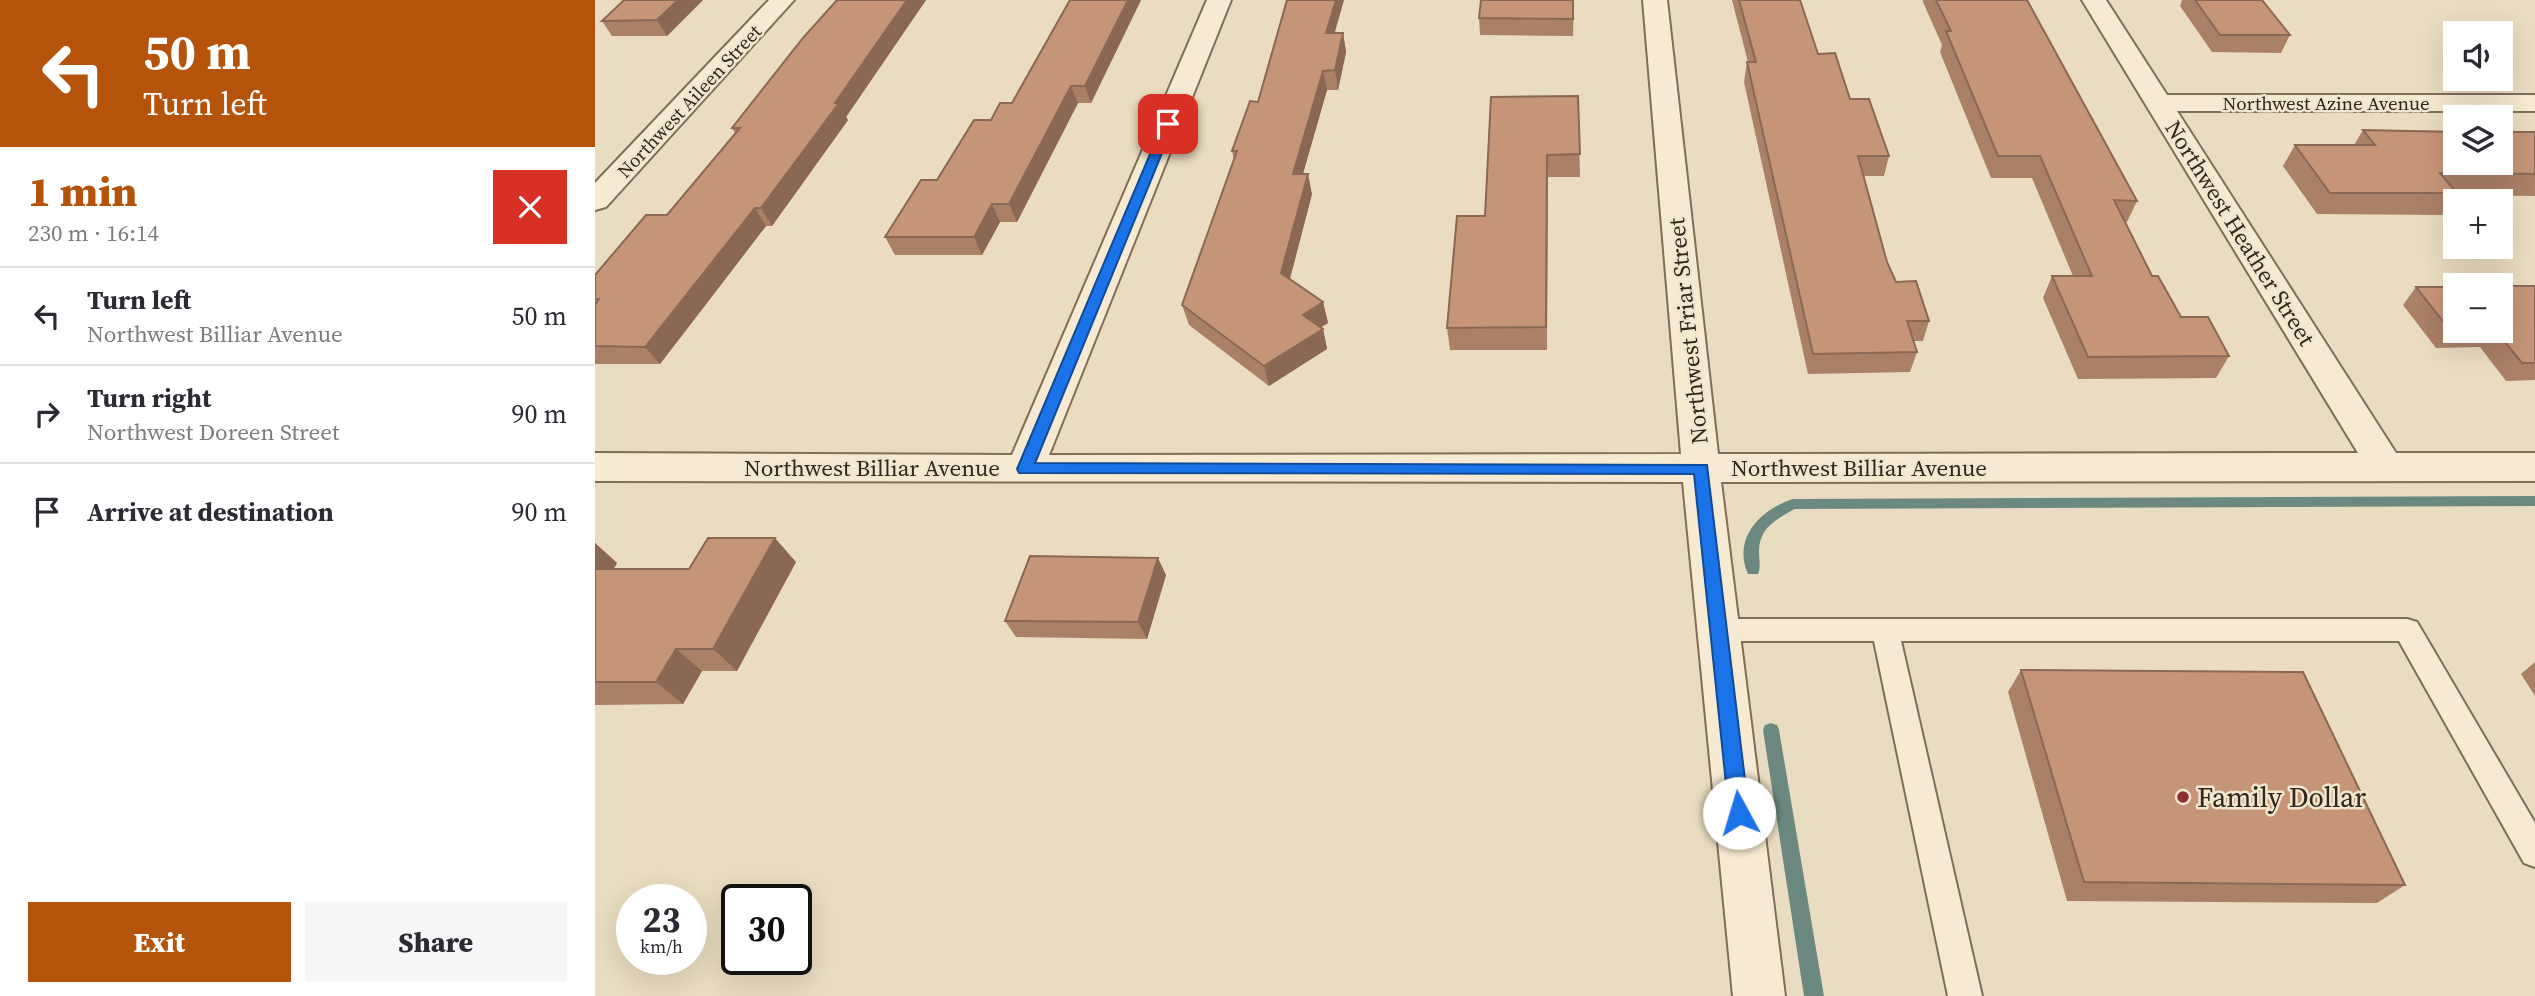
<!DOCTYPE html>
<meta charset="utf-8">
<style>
:root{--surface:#fff;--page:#f7f7f7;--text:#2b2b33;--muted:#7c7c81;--line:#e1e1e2;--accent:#b45309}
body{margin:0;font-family:"Source Serif 4",serif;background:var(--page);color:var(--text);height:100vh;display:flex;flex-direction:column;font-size:26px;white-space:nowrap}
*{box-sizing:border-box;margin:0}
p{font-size:23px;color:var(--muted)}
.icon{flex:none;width:38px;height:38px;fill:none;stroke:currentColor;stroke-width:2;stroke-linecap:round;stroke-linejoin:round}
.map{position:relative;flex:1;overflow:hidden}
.details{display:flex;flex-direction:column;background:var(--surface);width:595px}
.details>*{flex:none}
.top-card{background:#b45309;color:#fff;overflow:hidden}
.tools{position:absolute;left:1848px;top:21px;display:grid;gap:14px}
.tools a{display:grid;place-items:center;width:70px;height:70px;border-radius:0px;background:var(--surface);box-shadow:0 7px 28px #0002;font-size:35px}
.speed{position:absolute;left:21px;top:884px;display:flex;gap:14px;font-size:35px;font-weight:700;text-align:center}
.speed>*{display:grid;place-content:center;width:91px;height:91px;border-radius:50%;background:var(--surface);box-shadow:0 7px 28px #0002;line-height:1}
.speed small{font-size:18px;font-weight:400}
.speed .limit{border:4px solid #111;border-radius:10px;background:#fff;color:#111}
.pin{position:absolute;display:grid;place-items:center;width:60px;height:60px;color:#fff;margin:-30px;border-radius:14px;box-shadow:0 4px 10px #0006}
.me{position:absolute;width:77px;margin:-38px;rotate:354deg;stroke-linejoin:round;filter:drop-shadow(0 0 5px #0008)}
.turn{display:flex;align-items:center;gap:24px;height:147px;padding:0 28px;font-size:32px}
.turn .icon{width:91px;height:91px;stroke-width:2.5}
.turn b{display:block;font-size:49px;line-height:60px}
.round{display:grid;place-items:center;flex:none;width:74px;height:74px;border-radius:0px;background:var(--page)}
.headline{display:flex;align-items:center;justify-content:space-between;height:119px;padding:0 28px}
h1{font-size:42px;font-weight:800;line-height:52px;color:var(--accent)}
.button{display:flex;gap:14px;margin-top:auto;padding:14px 28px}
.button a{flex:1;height:80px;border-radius:0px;background:var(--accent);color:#fff;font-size:28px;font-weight:800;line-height:80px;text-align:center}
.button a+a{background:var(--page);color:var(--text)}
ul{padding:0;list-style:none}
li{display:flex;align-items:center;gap:21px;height:98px;padding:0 28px;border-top:2px solid var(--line)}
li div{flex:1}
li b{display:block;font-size:26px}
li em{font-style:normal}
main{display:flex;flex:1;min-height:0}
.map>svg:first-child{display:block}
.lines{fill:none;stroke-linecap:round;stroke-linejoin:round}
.stream{fill:#6b8980;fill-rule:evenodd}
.service-casing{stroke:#826d59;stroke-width:4}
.minor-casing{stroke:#826d59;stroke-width:4}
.service{fill:#f6ead2;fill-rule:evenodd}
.minor{fill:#f6ead2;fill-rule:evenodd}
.wall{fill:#aa8067}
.shaded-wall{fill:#8b6854}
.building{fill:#c69578;stroke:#8b6854;stroke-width:2}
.route{fill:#1a73e8;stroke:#114b97;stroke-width:2}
.poi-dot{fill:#8d2e33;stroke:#f2e6cf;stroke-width:2.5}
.labels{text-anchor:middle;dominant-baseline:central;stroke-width:5;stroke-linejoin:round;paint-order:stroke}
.far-street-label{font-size:19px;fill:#32261d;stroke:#f2e6cf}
.street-label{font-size:23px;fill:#32261d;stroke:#f2e6cf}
.near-poi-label{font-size:28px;fill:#32261d;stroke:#f2e6cf;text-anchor:start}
</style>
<main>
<section class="details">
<div class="top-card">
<div class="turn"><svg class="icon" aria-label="left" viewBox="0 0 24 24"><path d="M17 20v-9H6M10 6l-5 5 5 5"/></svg><div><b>50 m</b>Turn left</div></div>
</div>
<div class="headline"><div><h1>1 min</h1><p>230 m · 16:14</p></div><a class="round" style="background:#d93025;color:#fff"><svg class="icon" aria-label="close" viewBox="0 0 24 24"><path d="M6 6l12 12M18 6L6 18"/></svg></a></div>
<ul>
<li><svg class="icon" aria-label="left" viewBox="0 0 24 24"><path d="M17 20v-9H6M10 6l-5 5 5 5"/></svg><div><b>Turn left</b><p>Northwest Billiar Avenue</p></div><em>50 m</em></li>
<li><svg class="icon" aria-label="right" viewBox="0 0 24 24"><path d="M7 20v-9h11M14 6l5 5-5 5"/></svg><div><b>Turn right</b><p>Northwest Doreen Street</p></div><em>90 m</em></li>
<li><svg class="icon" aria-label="arrive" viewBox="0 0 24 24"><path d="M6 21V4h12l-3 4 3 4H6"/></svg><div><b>Arrive at destination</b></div><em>90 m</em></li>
</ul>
<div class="button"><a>Exit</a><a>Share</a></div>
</section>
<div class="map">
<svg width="1940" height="996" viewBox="0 0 1940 996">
<rect width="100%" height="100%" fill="#eadcc0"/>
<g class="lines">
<g class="stream">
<path d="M1940,496v10l-740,3c-19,10 -36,19 -36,42 0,8 2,16 -1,23h-10c-16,-36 13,-65 45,-75z"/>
<path d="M1176,723l6,2 2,5 45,266h-20l-41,-266 2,-5z"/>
</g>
<g class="service-casing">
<path id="service" d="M1124,619h688l10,3 118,201v44l-11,-4 -125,-222h-498l81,355h-34l-74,-355h-155l-10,-3 -3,-8 3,-8z"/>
</g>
<g class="minor-casing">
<g id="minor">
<path d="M174,0h25l-188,207 -11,3v-27z"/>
<path d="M612,0h24l-182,455 632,-1 -38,-454h24l51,454 640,-1 -276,-453h24l61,95h368v16h-358l219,342h139v28l-814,1 64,514h-52l-50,-514 -1088,-1v-28l417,2z"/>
</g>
</g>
<use href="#service" class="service"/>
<use href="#minor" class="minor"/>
</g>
<g class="wall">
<path d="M29,0h79l-36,36h-55l-10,-15z"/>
<path d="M242,0h89l-80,117 2,3 -76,106h-6l-106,138h-65v-89l72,-60 68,-82 -3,-5z"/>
<path d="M475,0h71l-50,103h-13l-61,119h-17l-18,33h-87l-10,-18 106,-117 21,-17z"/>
<path d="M979,0l-1,36 -93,-1 -1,-17z"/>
<path d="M1137,0h68l18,54 71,102 -5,20h-21l24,86 9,20 33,39 -6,20h-10l4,11 -7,20 -102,2 -64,-292 3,-20h1z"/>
<path d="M1328,0h104l110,201 -10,21h-2l27,54 29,41 48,39 -13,22 -138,1 -35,-81 9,-22h21l-41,-98h-41l-51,-126 2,-7 -19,-43z"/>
<path d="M1587,0h13l95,35 -9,18 -69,-1 -32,-46z"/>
<path d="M740,33h8l3,19 -8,38h-11l-24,84 9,20 -22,85 33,23 5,21 -7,4 2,2 4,20 -58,37 -80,-61 -7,-20 52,-145 -2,-9 26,-49z"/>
<path d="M983,96l2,81h-32l-1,173h-97l-3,-22 38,-112z"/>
<path d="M1768,130l172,2v64l-79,-1 -14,20 -125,-1 -34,-48 12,-21h59z"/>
<path d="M1940,286v94l-29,1 -26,-34 -44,1 -33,-43 13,-18h39v44h46z"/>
<path d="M0,543l22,20 -3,6h75l107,-7 -59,109h-35l-19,33 -88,1z"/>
<path d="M571,575l-19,64 -131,-2 -11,-16z"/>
<path d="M1940,662v34l-14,-22z"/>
<path d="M1426,670l384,215 -28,18 -310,-2 -59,-209z"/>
</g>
<g class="shaded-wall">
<path d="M83,0h25l-36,36 -10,-16z"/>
<path d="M312,0h19l-80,117 2,3 -76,106 -11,-18z"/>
<path d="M533,0h13l-50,103 -6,-17z"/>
<path d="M741,0h8l-15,53 -3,-20z"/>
<path d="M748,33l3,19 -8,38 -3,-20z"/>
<path d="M728,71l4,19 -30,104 -4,-20z"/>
<path d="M476,86l7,17 -61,119 -8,-18z"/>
<path d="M713,174l4,20 -26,99 -5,-20z"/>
<path d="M397,204l8,18 -18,33 -8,-18z"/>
<path d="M160,208l11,18 -106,138 -15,-17z"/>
<path d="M728,302l5,21 -20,12 -5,-20z"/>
<path d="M728,329l4,20 -58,37 -5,-20z"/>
<path d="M180,538l21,24 -59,109 -24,-22z"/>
<path d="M0,543l22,20 -20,29 -2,-2z"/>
<path d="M563,558l8,17 -19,64 -9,-17z"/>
<path d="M81,649l26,22 -19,33 -27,-22z"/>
</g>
<g class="building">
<path d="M29,0h54l-21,20 -55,1z"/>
<path d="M242,0h70l-72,103h4l-78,105h-6l-110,139 -50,-1v-41l4,-6h-4v-24l51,-60h21l73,-87h-8l71,-90z"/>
<path d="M475,0h58l-43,86h-14l-62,118h-17l-18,33h-89l36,-57h16l37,-60h17l9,-17h12z"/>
<path d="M692,0h49l-10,33h17l-8,37 -12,1 -30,103h15l-27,99 42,29 -20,13 20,14 -59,37 -82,-61 55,-154h-5l18,-50 8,1z"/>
<path d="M886,0h92v19l-94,-1z"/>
<path d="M1144,0h61l18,54 17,-1 15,46h19l20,57h-31l29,106 9,20 20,-1 13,40h-22l10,31 -104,2 -66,-292h9z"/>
<path d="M1341,0h91l110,201 -23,-1 38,76h6l23,41h27l21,39 -141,1 -36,-81h40l-52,-120h-42l-52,-125h5z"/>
<path d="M1600,0h67l28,35h-70z"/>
<path d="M983,96l2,58 -33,1 -1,172 -99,1 10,-112h28l6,-119z"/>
<path d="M1768,130l92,2v31h46v-31h34v42l-95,-1 17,20h-127l-35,-48h80z"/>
<path d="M1906,286h34v77h-13l-26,-32h5z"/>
<path d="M1821,287h39v43h-5z"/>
<path d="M113,538h67l-62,111h-37l-20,33h-61v-113h94z"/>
<path d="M435,556l128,2 -20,64 -133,-1z"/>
<path d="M1426,670l282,2 102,213 -321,-3z"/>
</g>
<path class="route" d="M569,121l10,3 -139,339 672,2 42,348 -3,7 -7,3 -7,-3 -3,-7 -35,-339 -675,-1 -2,-4z"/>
<circle class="poi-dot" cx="1588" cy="797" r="7"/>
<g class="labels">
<g class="far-street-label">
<text transform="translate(94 101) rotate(-47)">Northwest Aileen Street</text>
<text x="1731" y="103">Northwest Azine Avenue</text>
</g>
<g class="street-label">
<text transform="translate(1645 233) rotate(58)">Northwest Heather Street</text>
<text transform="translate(1093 331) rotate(-96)">Northwest Friar Street</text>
<text x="277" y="468">Northwest Billiar Avenue</text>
<text x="1264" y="468">Northwest Billiar Avenue</text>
</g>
<g class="near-poi-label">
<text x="1602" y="797">Family Dollar</text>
</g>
</g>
</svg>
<div class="tools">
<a><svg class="icon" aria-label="sound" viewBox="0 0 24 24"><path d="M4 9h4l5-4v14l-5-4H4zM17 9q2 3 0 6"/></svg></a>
<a><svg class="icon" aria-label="layers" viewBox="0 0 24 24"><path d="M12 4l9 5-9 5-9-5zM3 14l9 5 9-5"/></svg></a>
<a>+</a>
<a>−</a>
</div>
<div class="speed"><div>23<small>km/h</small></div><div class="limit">30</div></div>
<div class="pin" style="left:573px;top:124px;background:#d93025"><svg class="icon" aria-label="arrive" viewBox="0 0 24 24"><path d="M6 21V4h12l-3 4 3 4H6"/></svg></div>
<svg class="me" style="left:1144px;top:813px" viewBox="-20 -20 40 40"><circle r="19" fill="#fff"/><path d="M0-13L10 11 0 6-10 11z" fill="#1a73e8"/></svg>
</div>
</main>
